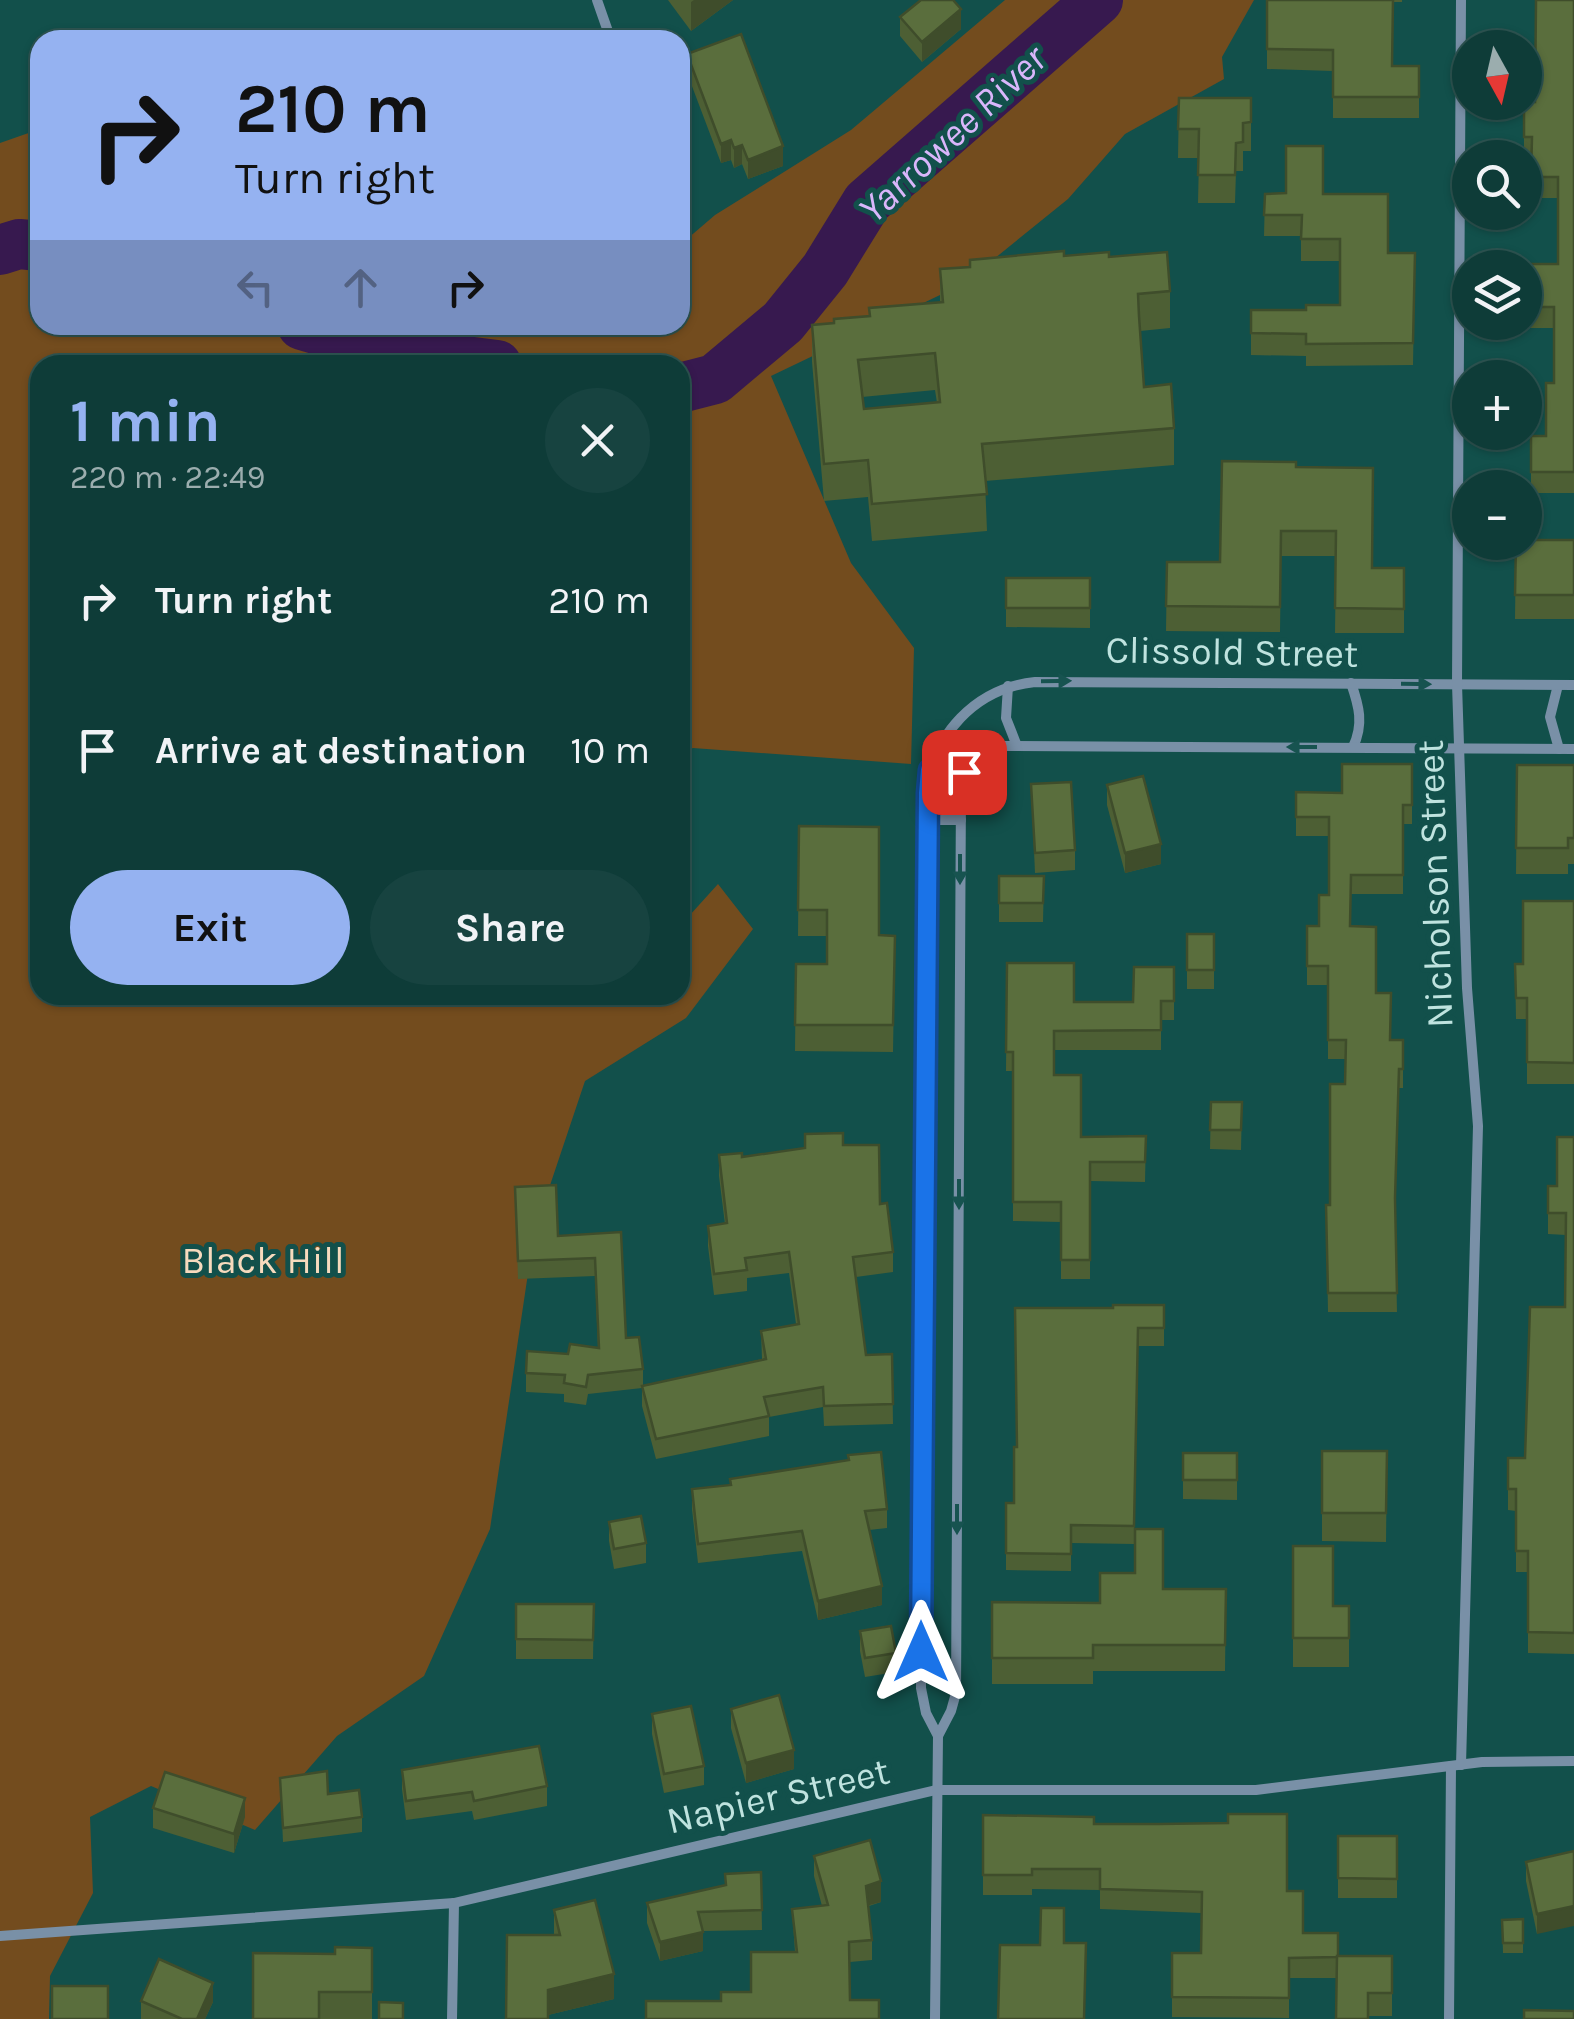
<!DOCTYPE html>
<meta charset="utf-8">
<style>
:root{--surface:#0e3c38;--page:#174340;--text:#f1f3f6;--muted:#9badae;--line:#2e5653;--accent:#95b2f1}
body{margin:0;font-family:Karla,sans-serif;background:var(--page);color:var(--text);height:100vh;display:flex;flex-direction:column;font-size:38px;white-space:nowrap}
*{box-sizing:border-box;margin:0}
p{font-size:32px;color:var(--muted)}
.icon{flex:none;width:55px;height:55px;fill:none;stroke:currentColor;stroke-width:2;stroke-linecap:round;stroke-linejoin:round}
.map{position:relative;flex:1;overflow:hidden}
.side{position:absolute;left:30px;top:355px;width:660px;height:650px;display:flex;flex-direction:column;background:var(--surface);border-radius:30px;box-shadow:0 2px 8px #0004,0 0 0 2px var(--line)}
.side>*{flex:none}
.top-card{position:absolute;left:30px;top:30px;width:660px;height:305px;border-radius:30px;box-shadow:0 2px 8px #0004,0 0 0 2px var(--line);background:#95b2f1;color:#111;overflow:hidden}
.needle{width:65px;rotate:172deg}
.controls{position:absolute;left:1452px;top:30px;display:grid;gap:20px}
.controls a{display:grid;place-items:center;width:90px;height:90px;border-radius:50%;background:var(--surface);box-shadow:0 2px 8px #0004,0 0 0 2px var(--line);font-size:50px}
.pin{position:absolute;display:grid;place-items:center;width:85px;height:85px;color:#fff;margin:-42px;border-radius:20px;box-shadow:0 5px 15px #0006}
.me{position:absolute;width:110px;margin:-55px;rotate:0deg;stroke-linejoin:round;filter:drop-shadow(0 0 8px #0008)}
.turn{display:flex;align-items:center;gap:35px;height:210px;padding:0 40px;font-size:45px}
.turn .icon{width:130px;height:130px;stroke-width:2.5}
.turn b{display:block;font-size:70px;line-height:85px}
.lanes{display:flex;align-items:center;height:95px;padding:0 40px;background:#0003;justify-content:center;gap:50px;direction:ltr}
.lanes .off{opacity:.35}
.round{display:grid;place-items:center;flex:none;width:105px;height:105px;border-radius:52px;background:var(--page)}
.headline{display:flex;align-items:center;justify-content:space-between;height:170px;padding:0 40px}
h1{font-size:60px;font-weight:700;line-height:75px;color:var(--accent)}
.cta{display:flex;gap:20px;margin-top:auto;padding:20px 40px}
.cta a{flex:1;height:115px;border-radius:60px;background:var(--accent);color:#111;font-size:40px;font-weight:700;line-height:115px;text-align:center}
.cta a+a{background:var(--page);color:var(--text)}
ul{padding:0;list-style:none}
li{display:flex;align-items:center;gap:30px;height:150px;padding:0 40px}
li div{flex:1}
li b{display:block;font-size:38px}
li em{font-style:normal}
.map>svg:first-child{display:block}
.park{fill:#734c1e}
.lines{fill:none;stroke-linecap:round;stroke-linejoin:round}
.river{stroke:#37194f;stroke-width:50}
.street{stroke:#7990a7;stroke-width:10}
.wall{fill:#4d5f34;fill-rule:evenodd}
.shaded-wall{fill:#3f4d2b}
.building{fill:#5a6e3d;stroke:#3f4d2b;stroke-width:2.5;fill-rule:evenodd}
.oneway{fill:#175350}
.route-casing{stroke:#114b97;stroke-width:25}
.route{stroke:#1a73e8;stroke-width:18}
.labels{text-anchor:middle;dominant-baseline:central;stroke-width:10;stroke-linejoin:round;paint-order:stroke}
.street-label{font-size:38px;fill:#bfe3df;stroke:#12504b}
.park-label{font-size:38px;fill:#f7dabd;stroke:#12504b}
.water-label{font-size:40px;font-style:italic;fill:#d9b6fb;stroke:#12504b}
</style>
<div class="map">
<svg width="1574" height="2019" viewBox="0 0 1574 2019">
<rect width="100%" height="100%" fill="#12504b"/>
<path class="park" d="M1005,0h249l-32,57 2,22 -99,55 -57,65 -105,85 -192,92 80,187 63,85 -3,116 -218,-16 -13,5v-388h-640v630h640v-69l38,-42 35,45 -67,89 -101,63 -51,152 -44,296 -66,147 -87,60 -82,94 -104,-44 -61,31 3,76 -43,83 -1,43h-49v-1876l40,-14v196h640v-80l35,-30 136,-85z"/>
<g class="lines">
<g class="river">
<path d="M0,250l19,-6 21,2"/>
<path d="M302,325l92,27 103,13"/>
<path d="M680,388l35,-9 68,-57 42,-52 42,-68 231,-202"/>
</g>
<g class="street">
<path d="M597,0l14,40"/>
<path d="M1351,683c8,23 13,41 2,64"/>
<path d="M1558,685l-8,32 9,32"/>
<path d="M1008,686l-2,32 11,28"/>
<path d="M930,770l34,2"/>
<path d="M928,820h33"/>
<path d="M938,1736l-12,-23 -5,-25 7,-895c3,-58 48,-105 107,-111l539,3"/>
<path d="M1461,1765l17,-639 -11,-138 -10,-304 4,-684"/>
<path d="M0,1936l454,-33 482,-113h320l226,-28 92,-1"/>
<path d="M452,2019l2,-116"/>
<path d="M935,2019l3,-283 13,-25 5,-18 5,-904c4,-27 14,-39 41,-43l572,3"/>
<path d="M1449,2019l2,-253"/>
</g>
</g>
<g class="wall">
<path d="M668,0h65l-42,31z"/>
<path d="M1267,0h135v2h-9l-1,64h27v52h-86v-47l-66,-2z"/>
<path d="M1574,0v493h-43v-57h15l8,-53v-55h-33v-6h4v-54l33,-4v-66h-27l1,-39 -8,-1v-56h11z"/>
<path d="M900,17l61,12 -39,33 -22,-26z"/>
<path d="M687,54l96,112 -35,13 -6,-15 -8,4 -3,-8 -10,3 -34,-90z"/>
<path d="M1179,98h72v53h-8v20h-7l-1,32h-37l1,-45h-21z"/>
<path d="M1265,194h58l65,59h27l-2,112 -107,1v-10l-55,-1v-45h55l34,-5v-44h-39v-25h-37z"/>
<path d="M1064,256l45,1 61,34v37l-30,3 4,56 30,41v37l-189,16 2,50 -115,10 -4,-44 -44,4 -12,-139v-37l22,-2 106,-21v-33zM935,390l2,13 -73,6 -2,-12z"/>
<path d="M1296,467l77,101h31v65h-69l1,-77h-55l-1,76 -114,-1 1,-69h53z"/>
<path d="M1574,540v79h-59l1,-77z"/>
<path d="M1006,578h84v50l-84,-1z"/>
<path d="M1412,764v60h-9v70h-52v32l25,67 14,47h13v48h-4l-4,122 2,102h-69l-2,-107h4l15,-121v-25h-17v-74h-21v-59h12l10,-31v-59h-33v-44l46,1z"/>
<path d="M1517,765h57v99h-6v10h-52z"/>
<path d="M1031,784l44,66v20l-40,3z"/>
<path d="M1107,785l54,79 -36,9 -18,-68z"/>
<path d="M799,826l80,109 16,1 -2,116 -98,-1 1,-87h31v-28h-29z"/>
<path d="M999,876h45l-1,46h-44z"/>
<path d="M1574,901v183h-47v-65h-11l-1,-55h8z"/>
<rect x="1187" y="934" width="27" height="55"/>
<path d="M1007,963l67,39h59l41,-35v53h-13v30h-107v25l27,62 65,-1 -1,46 -55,-1v98h-29v-57l-48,-1v-150h-7z"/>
<path d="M1211,1102h31l-1,48 -31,-1z"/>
<path d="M1574,1137v517l-46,-1v-81h-12v-61l-8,-1v-52h17l40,-151 1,-72 -18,-1v-48h9z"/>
<path d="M843,1145l37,59 13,48v20l-37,5 10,78 26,-1 1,70 -69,2 -1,-19 -54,10v19l-113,23 -14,-53v-18l-54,6 -2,11 -22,-3v-8l-38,-2v-19l42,-19 30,-6 -3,-72 -77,3 -3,-92 43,49 63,-4 5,106 17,31v17l119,-27 -1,-28 35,-7 -7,-51 -42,5v13l-33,4 -6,-49v-20l17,-2 -6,-48v-21l23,2z"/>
<path d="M1164,1305v41h-26l-4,198 -63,-1v28l-65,-1v-67h8l3,-56 96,-139z"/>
<path d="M1322,1451h65l-1,91 -64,-1z"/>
<path d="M1183,1453h54v47l-54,-1z"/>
<path d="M692,1489l195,20v19l-18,2 13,75 -64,15 -16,-69 -104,12 -6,-54z"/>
<path d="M609,1522l37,21v20l-32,6 -5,-28z"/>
<path d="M1293,1546l40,60h16v61h-56z"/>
<path d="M1163,1589h63l-1,82h-132v13h-101v-82l108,1z"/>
<path d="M516,1604h78l-1,55h-77z"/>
<path d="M860,1631l36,22v19l-31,5 -5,-26z"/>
<path d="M731,1709l63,60 -48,14 -15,-55z"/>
<path d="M652,1714l52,52v19l-40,8 -12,-59z"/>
<path d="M402,1770l145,16v20l-73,14 -2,-9 -66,9 -4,-31z"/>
<path d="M280,1778l48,16 34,23v15l-79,10z"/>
<path d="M153,1808l92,9 -11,36 -81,-25z"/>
<path d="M983,1815l111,9 193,67 16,42 35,23h54v60h-24l-32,-38h-47v40l-117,-1v-64h29v-40l-101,-4v-19l-68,-1v6h-49z"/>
<rect x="1338" y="1836" width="59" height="62"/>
<path d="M1574,1851l-37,83 -11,-53v-19z"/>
<path d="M814,1856l67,46 -12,4 3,34v20l-22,2 -129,39 30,-9 44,-40 -3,-43 30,-3 -8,-30z"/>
<path d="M761,1872l1,58 -59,1v20l-43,10 -13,-38v-20l78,-18z"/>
<path d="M554,1910l60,89 -66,16 6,-80z"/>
<path d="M1523,1919v34h-20l-1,-33z"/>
<path d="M372,1948v71h-119l82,-65z"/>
<path d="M141,2001l72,1 -8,17h-64z"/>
</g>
<g class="shaded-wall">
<path d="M694,0h39l-42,31v-29z"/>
<path d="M961,9v20l-39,33v-20z"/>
<path d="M731,140v20l-10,3v-19z"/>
<path d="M742,145v19l-8,4v-20z"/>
<path d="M783,146v20l-35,13v-19z"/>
<path d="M1161,844v20l-36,9v-20z"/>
<path d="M882,1586v19l-64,15v-19z"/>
<path d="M794,1750v19l-48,14v-20z"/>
<path d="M245,1798v19l-11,36v-19z"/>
<path d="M881,1881v21l-15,4v-20z"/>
<path d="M1574,1906v20l-37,8v-20z"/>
<path d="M703,1932v19l-43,10v-19z"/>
<path d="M614,1974v25l-66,16v-25z"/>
<path d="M213,1983v19l-8,17h-8z"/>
</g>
<g class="building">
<path d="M921,0h32l8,9 -39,33 -22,-25z"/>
<path d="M1267,0h126l-1,66h27v31h-86v-47l-66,-1z"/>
<path d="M1536,0h38v472h-43v-36h15v-53h8v-76h-29v-39h-3v-4h36v-87h-27l1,-40h-8v-35h11z"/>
<path d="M741,34l42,112 -35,14 -6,-15 -8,3 -3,-8 -10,4 -34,-90z"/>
<path d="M1179,98h72v24l-8,1v19l-7,1 -1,32h-37l1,-46h-21z"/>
<path d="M1286,146h37v48h65v59h27l-2,90 -107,1v-10l-55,-1v-23h55v-5h34v-66h-39l1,-24h-38l1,-21 21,-1z"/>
<path d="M1064,251v5l45,-4v5l58,-5 3,39 -32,3 1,22 5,71 27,-3 3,44 -192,16 5,50 -115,10 -4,-44 -44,4 -12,-139 22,-2v-4l36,-3 -1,-8 74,-6 -3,-33 30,-2v-7zM935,353l5,49 -76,7 -6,-49z"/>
<path d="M1222,461l74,1v5l77,1 -1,100h32v41l-69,-1 1,-77h-55l-1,76 -114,-1 1,-44h53z"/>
<path d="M1525,540h49v55h-59l1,-53h9z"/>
<rect x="1006" y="578" width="84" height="30"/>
<path d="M1342,764h70v41h-9v70h-52l-1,51 26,1v66h15l-1,47h13v29h-4l-4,129 2,95h-69l-2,-88h4v-121h15l1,-44h-18v-74h-21v-40h12v-31h10v-78h-33v-25l46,1z"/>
<path d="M1517,765h57v73h-6v10h-52z"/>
<path d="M1143,776l18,68 -36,9 -18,-68z"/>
<path d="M1071,782l4,68 -40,3 -4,-69z"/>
<path d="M799,826l80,1v108l16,1 -2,89h-98l1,-61h31v-54h-29z"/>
<path d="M999,876h45l-1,27h-44z"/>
<path d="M1523,901h51v162l-47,-1v-64h-11l-1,-34h8z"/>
<rect x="1187" y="934" width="27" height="36"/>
<path d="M1007,963h67v39h59l1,-35h40v34h-13v29l-107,1v44h27v62l65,-1 -1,26h-55v98h-29v-58h-48v-150h-7z"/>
<path d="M1211,1102h31l-1,28h-31z"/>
<path d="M843,1133v12h36l1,59 7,-1 6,49 -40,5 13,98 26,-1 1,50 -69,2 -1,-19 -59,10 5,19 -113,23 -14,-53 124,-27 -5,-28 38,-7 -10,-72 -44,6 2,12 -33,4 -6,-48 19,-3 -8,-68 23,-2v4l63,-9v-14z"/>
<path d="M1557,1137h17v496l-46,-1v-81h-12v-62h-8v-31h17l5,-151h35l1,-94h-18v-27h9z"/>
<path d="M556,1185l2,51 63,-4 5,106 13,-1 4,32 -55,6 -2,12 -22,-4 1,-8 -39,-2 1,-22 41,3 2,-10 29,4 -4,-90 -77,3 -3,-74z"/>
<path d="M1113,1305h51v23h-26l-4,198 -63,-1v29l-65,-1v-50h8v-56h3l-2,-139h98z"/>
<path d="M1322,1451h65l-1,62h-64z"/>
<path d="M881,1452l6,57 -22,2 17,75 -64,15 -16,-70 -104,13 -6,-55 39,-4 -1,-6 119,-19 -1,-5z"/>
<rect x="1183" y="1453" width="54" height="27"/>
<path d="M641,1516l5,27 -32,6 -5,-27z"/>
<path d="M1135,1529h28v60h63l-1,56h-132v13h-101v-56l108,1v-30h35z"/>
<path d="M1293,1546h40v60h16v32h-56z"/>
<path d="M516,1604h78l-1,36 -77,-1z"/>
<path d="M891,1626l5,27 -31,5 -5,-27z"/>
<path d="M779,1695l15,55 -48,13 -15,-54z"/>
<path d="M691,1706l13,60 -40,8 -12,-60z"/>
<path d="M539,1746l8,40 -73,15 -2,-9 -66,9 -4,-31z"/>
<path d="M327,1771l1,23 31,-4 3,27 -79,11 -3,-50z"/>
<path d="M165,1772l80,26 -11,36 -81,-26z"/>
<path d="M1228,1814h59v77h16v42h35v23l-1,1 -48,1v40l-117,-1v-44h29l1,-61 -102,-3v-20h-68v6h-49v-60l111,2v7h65l69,-1z"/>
<path d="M1338,1836h59v43l-59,-1z"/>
<path d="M870,1840l11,41 -15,5 6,54 -23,2 1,58h29v19h-233v-18h75v-9h30v-40h46l-5,-43 36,-4 -14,-49z"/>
<path d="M1574,1851v55l-37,8 -11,-52z"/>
<path d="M761,1872l1,38 -64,2 5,20 -43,10 -13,-39 79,-18 -1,-11z"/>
<path d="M595,1900l19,74 -66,16v29h-42l1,-84h53l-6,-25z"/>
<path d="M1041,1908h23v35h22l-2,76h-86l2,-74h40z"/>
<path d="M1523,1919v24h-20l-1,-23z"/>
<path d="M335,1947l37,1v44h-53v27h-66v-66l82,1z"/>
<path d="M1337,1956h55v37h-24v26h-32z"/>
<path d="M159,1959l54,24 -16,36h-15l-41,-18z"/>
<rect x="52" y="1986" width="56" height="33"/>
<path d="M379,2002l24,1v16h-24z"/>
<path d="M1524,2010l50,1v8h-50z"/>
</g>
<defs><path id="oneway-solid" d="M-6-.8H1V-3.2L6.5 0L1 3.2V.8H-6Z" transform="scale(2.5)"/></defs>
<g class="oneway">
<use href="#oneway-solid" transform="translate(1056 681) rotate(-1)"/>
<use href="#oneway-solid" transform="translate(1416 684) rotate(1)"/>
<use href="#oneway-solid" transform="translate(1302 747) rotate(-180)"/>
<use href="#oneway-solid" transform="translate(960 869) rotate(90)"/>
<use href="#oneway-solid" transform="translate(959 1194) rotate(90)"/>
<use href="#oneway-solid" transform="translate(957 1519) rotate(90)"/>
</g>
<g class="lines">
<g class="route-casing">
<path id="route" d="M921,1652l7,-859 2,-23 34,2"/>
</g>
<use href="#route" class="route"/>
</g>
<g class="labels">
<g class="street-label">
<text transform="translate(1232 652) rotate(1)">Clissold Street</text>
<text transform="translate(1435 884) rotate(-92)">Nicholson Street</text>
<text transform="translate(778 1796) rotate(-13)">Napier Street</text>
</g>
<g class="park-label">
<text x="263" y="1260">Black Hill</text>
</g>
<g class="water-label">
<text transform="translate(952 134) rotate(-43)">Yarrowee River</text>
</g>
</g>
</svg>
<div class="controls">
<a><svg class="needle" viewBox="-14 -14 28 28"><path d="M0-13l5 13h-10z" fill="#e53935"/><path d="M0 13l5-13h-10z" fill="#9badae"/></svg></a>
<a><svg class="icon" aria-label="search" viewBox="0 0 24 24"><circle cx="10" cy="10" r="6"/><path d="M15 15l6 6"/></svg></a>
<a><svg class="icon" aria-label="layers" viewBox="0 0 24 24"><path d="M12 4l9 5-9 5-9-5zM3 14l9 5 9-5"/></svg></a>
<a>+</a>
<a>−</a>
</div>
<div class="pin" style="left:964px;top:772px;background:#d93025"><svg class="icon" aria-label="arrive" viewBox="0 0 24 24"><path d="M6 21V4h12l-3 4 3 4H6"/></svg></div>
<svg class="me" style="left:921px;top:1652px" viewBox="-20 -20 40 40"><path d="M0-17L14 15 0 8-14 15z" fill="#1a73e8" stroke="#fff" stroke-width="4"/></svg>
<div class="top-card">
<div class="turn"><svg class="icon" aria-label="right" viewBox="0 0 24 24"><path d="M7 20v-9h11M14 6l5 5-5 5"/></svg><div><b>210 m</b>Turn right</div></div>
<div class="lanes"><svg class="icon off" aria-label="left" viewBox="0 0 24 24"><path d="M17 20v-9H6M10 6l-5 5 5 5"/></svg><svg class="icon off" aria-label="ahead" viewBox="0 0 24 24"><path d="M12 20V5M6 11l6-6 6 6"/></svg><svg class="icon" aria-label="right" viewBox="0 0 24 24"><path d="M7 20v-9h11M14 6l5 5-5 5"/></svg></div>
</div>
<section class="side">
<div class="headline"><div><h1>1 min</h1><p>220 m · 22:49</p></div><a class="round"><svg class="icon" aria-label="close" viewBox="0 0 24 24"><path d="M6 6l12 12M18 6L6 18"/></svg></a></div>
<ul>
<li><svg class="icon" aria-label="right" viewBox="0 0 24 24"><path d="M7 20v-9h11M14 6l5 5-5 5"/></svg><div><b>Turn right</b></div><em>210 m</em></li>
<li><svg class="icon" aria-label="arrive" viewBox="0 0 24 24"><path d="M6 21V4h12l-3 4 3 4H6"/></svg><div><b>Arrive at destination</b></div><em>10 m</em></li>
</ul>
<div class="cta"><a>Exit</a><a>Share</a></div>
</section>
</div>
